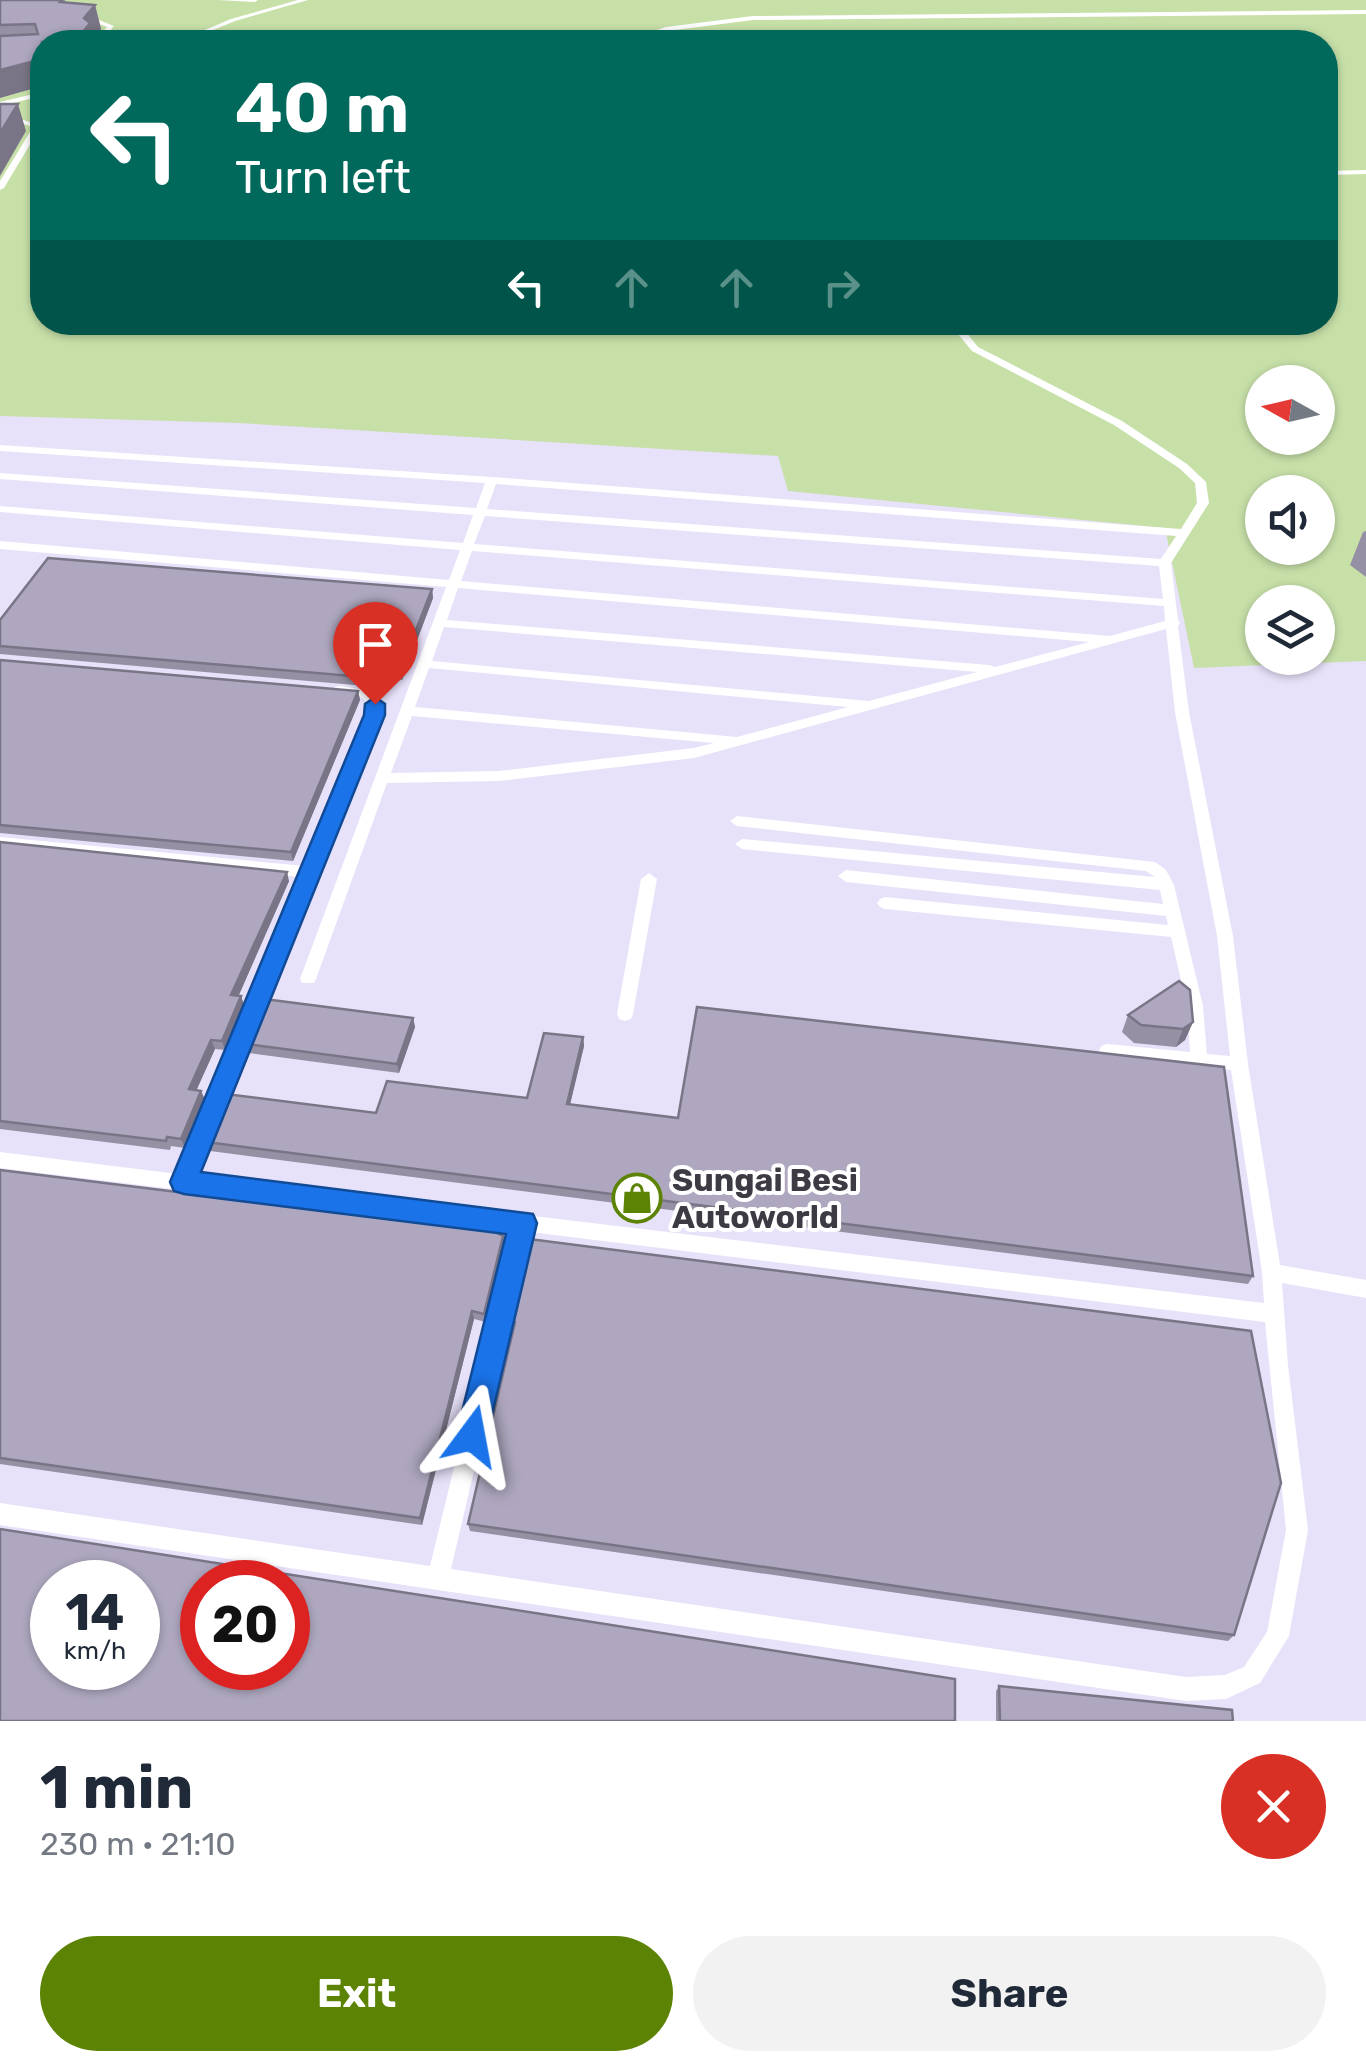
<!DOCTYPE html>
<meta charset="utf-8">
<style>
:root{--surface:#fff;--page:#f2f2f3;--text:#1f2937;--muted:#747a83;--accent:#5c8304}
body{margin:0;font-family:Rubik,sans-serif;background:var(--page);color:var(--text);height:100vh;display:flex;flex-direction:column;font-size:38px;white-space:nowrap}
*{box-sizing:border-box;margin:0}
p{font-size:32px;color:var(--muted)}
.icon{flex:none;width:55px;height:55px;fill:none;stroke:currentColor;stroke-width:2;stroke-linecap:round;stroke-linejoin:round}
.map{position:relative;height:1721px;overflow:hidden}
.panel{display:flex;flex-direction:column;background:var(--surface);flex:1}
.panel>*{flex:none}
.top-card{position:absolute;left:30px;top:30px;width:1308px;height:305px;border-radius:40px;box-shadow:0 2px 8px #0004;background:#00695c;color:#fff;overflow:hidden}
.needle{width:65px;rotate:278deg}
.tools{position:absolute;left:1245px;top:365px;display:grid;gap:20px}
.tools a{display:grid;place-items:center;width:90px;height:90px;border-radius:50%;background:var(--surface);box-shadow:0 2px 8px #0004;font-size:50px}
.speed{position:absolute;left:30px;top:1560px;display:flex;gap:20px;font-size:50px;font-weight:700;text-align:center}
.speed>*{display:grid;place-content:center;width:130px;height:130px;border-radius:50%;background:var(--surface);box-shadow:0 2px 8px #0004;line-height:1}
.speed small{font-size:25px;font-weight:400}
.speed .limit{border:15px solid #d22;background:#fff;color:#111}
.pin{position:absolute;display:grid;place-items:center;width:85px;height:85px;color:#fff;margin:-102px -42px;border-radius:50% 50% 50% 0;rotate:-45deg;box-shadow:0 0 10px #0007}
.pin .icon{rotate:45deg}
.me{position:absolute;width:110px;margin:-55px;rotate:13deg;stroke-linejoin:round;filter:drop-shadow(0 0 8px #0008)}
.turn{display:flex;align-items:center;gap:35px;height:210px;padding:0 40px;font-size:45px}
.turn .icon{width:130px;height:130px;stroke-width:2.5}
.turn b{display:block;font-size:70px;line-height:85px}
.lanes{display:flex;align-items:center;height:95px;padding:0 40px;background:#0003;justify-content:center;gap:50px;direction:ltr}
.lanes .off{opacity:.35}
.round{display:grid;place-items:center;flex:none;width:105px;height:105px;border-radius:52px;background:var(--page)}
.overview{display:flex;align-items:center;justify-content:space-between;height:170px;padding:0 40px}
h1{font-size:60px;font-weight:700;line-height:75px}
.action{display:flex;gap:20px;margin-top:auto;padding:20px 40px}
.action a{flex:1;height:115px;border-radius:60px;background:var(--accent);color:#fff;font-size:40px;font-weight:700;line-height:115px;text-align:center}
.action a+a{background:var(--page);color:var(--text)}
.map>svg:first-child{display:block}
.green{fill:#c7e0a8;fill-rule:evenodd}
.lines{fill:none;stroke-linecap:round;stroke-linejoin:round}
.lane{fill:#fff;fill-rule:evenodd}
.wall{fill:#9690a4}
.shaded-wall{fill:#7a7586}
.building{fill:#aea7bf;stroke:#7a7586;stroke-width:2.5;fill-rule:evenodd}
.route{fill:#1a73e8;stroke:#114b97;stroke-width:2.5}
.labels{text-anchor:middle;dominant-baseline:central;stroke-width:8;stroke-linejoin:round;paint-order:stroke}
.near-poi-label{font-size:32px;font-weight:bold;fill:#3d3a44;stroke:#fff;text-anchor:start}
</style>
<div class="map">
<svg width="1366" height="1721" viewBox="0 0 1366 1721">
<rect width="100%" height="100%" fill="#e8e1fa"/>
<path class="green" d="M0,0h1366v661l-172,7 -29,-140 -377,-37 -10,-35 -539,-33 -239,-7zM42,42h1283v280h-1283zM1262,382h56v56h-56zM1262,492h56v56h-56zM1262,602h56v56h-56z"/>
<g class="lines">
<g class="lane">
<path d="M217,0h41l-3,2z"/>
<path d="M298,0h10l-73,21 -51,21h-8l55,-23z"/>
<path d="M1366,10v4l-613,6 -86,11 -37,11h-8l44,-15 87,-11z"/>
<path d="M77,13h4l33,13 -14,16h-6l13,-15 -30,-12z"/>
<path d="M42,92v4l-42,10v-4z"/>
<path d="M0,112l41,14 -37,62 -4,2v-9l33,-54 -33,-11z"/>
<path d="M1366,170v4l-41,1v-4z"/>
<path d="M948,322h10l20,25 144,74 65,43 19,18 3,21 -38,60 7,57 2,3 -2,3 11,86 44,224 15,128 32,201 86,15v18l-84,-15 6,82 20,165 -19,106 -29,47 -34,16 -40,2 -1186,-176v-22l430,63 82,-336 -512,-62v-16l178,22 123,-297 -301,-30v-10l305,29 62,-151 1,-10 -5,-7 -28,-5 -2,-3 2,-3 5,-1 32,5 10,13 -1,11 -185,461 1068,127 -2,-31 -31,-202 -124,-12 -6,-2 -2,-5 2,-5 6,-2 83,8 -3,-46 -16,-69 -286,-28 -5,-2 -3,-4 3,-4 5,-2 283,28 -2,-9 -320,-34 -8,-6 8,-6 317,34 -3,-14 -418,-41 -7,-5 7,-5 413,38 -9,-6 -409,-45 -7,-5 7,-5 418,46 11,8 8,15 29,121 4,48 23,2 -13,-120 -42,-224 -9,-83 -472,129 -195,23 -112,2 -71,196 -2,4h-12l-2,-4 146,-392 -446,-38v-8l449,39 11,-30 -460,-38v-6l463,37 10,-28 -473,-36v-6l476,35 9,-25 -485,-32v-6l492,32 689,52 16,-26 -2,-20 -16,-15 -65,-43 -142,-74zM496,484l680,52 -15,23 -674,-50zM485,516l674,50 4,33 -689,-55zM472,551l692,55 1,15 -55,15 -649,-55zM458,588l631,54 -94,25 -6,-2 -542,-45zM444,627l533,45 -108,29 -437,-40zM429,668l419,39 -111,30 -322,-30zM412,716l302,27 -20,5 -195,23 -108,2zM530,1232l735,90 21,208 -19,102 -23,35 -19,8 -39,2 -735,-108z"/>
<path d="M649,873l8,6 -24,135 -2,5 -6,2 -6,-2 -2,-5 24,-135z"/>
</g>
</g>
<g class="wall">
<path d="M0,0h65l1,3 29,2 6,24 -7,8 1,5h-53l-42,56z"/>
<path d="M1366,531v46l-16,-12 13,-33z"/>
<path d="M432,589l1,9 -31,82 -33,-3 -3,9 -366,-32v-34z"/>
<path d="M0,660l358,31 2,9 -67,161 -293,-28z"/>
<path d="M0,842l289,39 -51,115h3l3,9 -19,45 -10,-1 -19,41 5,1 4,9 -20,48 -14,-2 -1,4 -170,-21z"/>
<path d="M1128,1015l65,7 -8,18 -9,7 -42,-4 -12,-11z"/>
<path d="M413,1018l2,9 -16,46 -150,-20 -3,-9z"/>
<path d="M583,1037l1,9 -14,58 683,172 -5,8 -1038,-133 -4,-9 170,-29 151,-15z"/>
<path d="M0,1170l505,74 -19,78 -12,-3 -52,206 -422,-61z"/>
<path d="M529,1239l705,396 -6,6 -758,-110 -2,-7 45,-195 -2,-1 -1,-8z"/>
<path d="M999,1686l234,35h-237v-30z"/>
</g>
<g class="shaded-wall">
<path d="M95,5l6,24 -7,8 1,5h-20l9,-24z"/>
<path d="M42,59v27l-42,12v-28z"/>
<path d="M18,104l8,27 -26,45v-43z"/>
<path d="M432,589l1,9 -31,82 -2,-9z"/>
<path d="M367,668l2,9 -3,9 -2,-9z"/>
<path d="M358,691l2,9 -67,161 -2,-9z"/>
<path d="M287,872l2,9 -54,123 -4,-9z"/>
<path d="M241,996l3,9 -19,45 -3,-9z"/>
<path d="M413,1018l2,9 -16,46 -2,-9z"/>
<path d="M1193,1022l-8,18 -9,7 7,-18z"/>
<path d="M583,1037l1,9 -16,67 -1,-9z"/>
<path d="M211,1040l4,9 -22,49 -4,-9z"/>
<path d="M201,1091l4,9 -20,48 -4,-9z"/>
<path d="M503,1236l2,8 -19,78 -2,-8z"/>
<path d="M472,1311l2,8 -52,206 -2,-7z"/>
</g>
<g class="building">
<path d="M0,0h62l-2,2 35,3 -11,13 6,5 -15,19h-33v17l-42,11v-34l38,-2 -3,-10 -35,1z"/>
<path d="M0,104h18l-18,29z"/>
<path d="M48,558l384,31 -32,82 -33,-3 -3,9 -364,-31v-26z"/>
<path d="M0,660l358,31 -67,161 -291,-27z"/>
<path d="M0,842l287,30 -56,123 10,1 -19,45 -11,-1 -22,49 12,2 -20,48 -14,-2 -1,4 -166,-20z"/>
<path d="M1179,981l11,9 3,32 -10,7 -42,-4 -13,-10z"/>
<path d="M264,999l149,19 -16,46 -151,-20z"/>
<path d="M697,1007l527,60 29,209 -1047,-134 20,-48 150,19 11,-32 140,17 17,-65 39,4 -16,67 111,14z"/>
<path d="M0,1170l493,61 10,5 -19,78 -12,-3 -52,207 -420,-60z"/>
<path d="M529,1239l722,92 30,152 -47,152 -766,-111 47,-202 -5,-2z"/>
<path d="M0,1529l955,150v42h-955zM52,1582h86v86h-86zM202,1582h86v86h-86z"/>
<path d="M999,1686l233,24 1,11h-233z"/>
</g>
<path class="route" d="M375,697l10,7v11l-184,457 332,42 4,9 -50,213 -4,11 -11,5 -11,-5 -5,-11 50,-202 -322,-40 -10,-3 -4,-9 194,-467 1,-11z"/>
<defs>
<g id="shop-ring" transform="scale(2.5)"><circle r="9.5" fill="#fff" stroke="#5c8304" stroke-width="1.5"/><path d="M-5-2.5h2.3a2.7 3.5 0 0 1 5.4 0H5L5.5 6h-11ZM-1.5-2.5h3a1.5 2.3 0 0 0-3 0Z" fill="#5c8304"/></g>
</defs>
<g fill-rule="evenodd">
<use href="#shop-ring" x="637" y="1198"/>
</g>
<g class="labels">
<g class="near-poi-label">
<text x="672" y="1180">Sungai Besi<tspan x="672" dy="37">Autoworld</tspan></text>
</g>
</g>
</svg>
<div class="tools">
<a><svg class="needle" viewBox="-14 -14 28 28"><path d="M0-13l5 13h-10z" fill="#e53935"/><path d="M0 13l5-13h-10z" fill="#747a83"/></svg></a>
<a><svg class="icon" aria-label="sound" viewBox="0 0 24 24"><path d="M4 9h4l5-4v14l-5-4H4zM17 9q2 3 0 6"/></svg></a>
<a><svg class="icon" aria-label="layers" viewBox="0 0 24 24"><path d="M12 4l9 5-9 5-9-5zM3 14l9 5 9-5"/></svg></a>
</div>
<div class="speed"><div>14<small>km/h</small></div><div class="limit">20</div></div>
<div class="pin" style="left:375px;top:704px;background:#d93025"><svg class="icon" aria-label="arrive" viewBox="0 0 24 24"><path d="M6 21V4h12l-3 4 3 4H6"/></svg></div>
<svg class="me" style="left:472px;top:1436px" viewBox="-20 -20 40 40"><path d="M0-17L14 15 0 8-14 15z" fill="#1a73e8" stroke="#fff" stroke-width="4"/></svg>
<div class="top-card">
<div class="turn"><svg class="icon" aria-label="left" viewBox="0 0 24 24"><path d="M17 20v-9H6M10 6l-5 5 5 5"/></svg><div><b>40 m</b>Turn left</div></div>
<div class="lanes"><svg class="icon" aria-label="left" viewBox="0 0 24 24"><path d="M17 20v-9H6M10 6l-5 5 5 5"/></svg><svg class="icon off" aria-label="ahead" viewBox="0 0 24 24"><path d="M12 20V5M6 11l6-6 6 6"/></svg><svg class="icon off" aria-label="ahead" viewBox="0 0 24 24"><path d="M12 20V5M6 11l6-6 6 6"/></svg><svg class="icon off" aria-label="right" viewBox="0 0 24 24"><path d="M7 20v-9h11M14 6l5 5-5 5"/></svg></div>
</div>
</div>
<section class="panel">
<div class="overview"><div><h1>1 min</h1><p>230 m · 21:10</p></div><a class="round" style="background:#d93025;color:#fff"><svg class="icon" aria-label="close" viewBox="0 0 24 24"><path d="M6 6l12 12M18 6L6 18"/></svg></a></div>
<div class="action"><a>Exit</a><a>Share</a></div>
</section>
